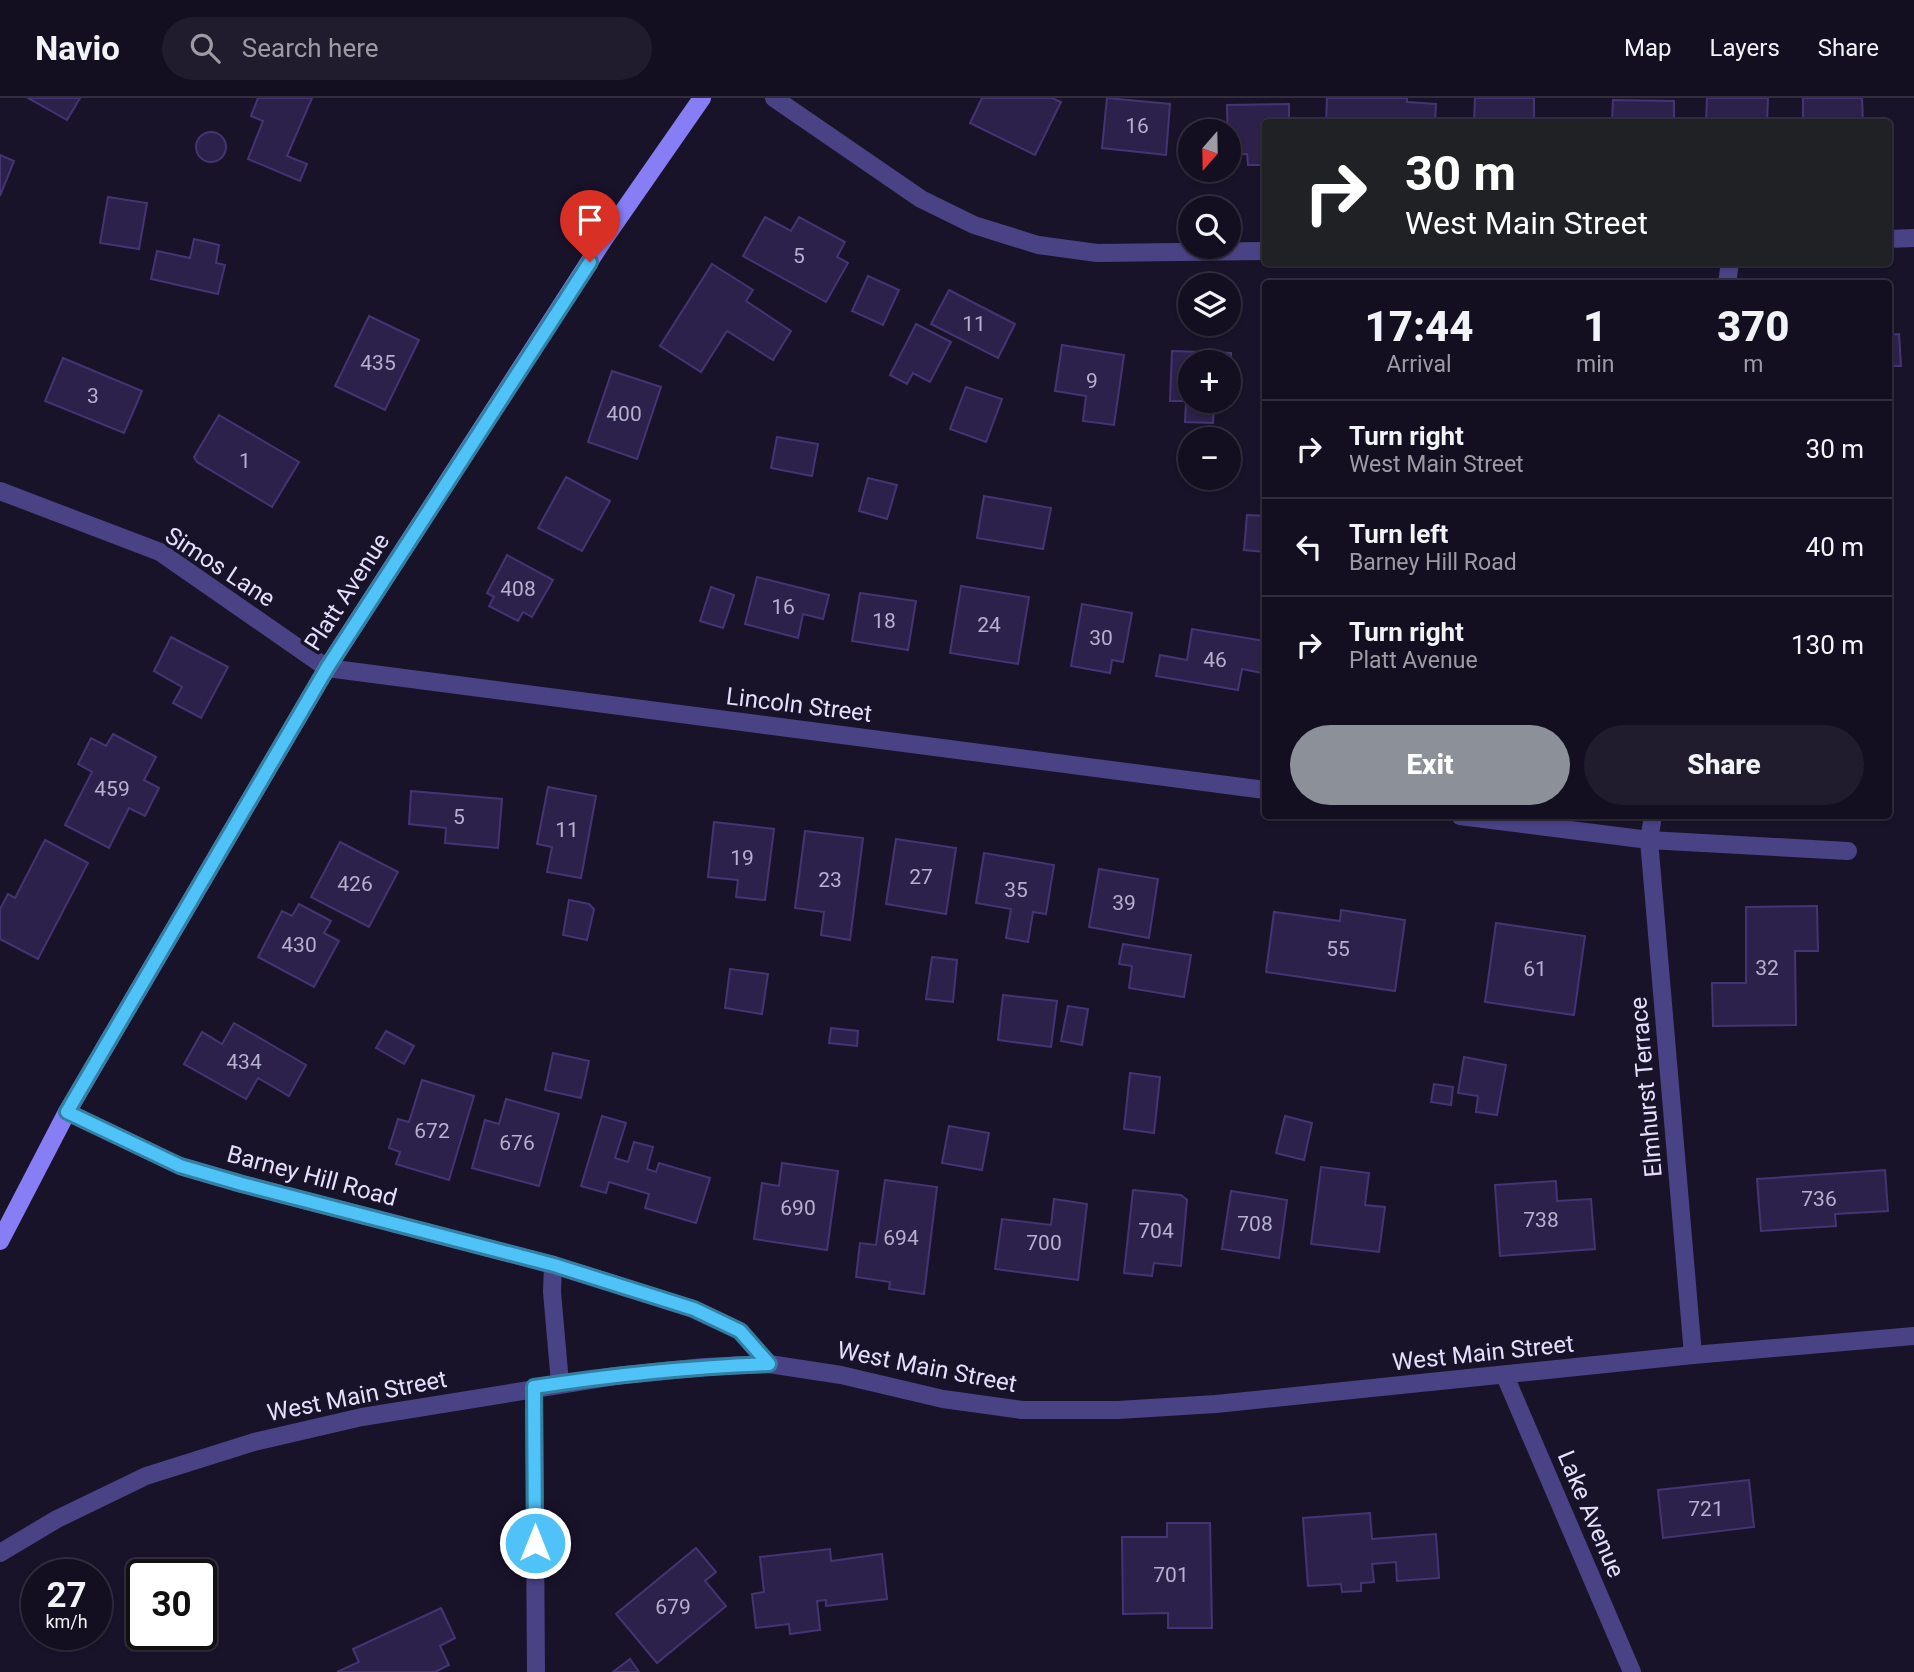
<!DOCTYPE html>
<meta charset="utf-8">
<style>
:root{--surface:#130e20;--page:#201c2d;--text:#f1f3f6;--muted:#9d9ca5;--line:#322e3e;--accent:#8c9099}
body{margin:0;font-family:Roboto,sans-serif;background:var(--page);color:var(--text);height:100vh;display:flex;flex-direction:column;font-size:26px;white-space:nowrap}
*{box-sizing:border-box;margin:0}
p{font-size:23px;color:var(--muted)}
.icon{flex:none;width:38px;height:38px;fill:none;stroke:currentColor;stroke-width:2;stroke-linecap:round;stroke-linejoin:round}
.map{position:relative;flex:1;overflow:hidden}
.drawer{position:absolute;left:1262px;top:182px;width:630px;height:539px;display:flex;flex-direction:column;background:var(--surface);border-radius:7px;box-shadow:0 2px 5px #0004,0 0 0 2px var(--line)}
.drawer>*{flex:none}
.guide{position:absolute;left:1262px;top:21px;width:630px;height:147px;border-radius:7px;box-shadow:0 2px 5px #0004,0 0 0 2px var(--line);background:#202124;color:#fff;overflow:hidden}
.needle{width:46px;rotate:200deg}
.tools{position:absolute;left:1178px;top:21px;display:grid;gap:14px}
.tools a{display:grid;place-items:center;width:63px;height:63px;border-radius:50%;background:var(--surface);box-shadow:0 2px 5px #0004,0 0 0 2px var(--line);font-size:35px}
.speed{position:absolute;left:21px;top:1461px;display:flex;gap:14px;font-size:35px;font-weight:700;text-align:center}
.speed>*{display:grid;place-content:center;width:91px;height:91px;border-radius:50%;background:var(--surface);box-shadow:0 2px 5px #0004,0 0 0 2px var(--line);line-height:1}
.speed small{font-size:18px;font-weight:400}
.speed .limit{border:4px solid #111;border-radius:10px;background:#fff;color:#111}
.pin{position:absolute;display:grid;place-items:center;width:60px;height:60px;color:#fff;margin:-72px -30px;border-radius:50% 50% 50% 0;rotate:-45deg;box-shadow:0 0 7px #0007}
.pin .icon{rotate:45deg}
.me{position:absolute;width:77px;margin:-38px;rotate:0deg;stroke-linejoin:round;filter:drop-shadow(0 0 5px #0008)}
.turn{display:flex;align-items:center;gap:24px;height:147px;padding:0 28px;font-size:32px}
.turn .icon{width:91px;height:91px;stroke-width:2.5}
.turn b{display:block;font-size:49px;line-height:60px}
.eta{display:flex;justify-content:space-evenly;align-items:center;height:119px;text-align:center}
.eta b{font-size:42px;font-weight:800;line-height:49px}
.cta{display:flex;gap:14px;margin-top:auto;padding:14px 28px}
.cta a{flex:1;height:80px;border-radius:42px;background:var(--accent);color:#fff;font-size:28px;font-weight:800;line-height:80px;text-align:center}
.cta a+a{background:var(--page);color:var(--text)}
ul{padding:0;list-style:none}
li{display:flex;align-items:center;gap:21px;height:98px;padding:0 28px;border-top:2px solid var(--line)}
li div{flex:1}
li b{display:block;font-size:26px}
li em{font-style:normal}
header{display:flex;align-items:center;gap:42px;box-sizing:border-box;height:98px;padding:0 35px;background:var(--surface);border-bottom:2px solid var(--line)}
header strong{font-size:33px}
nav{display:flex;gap:38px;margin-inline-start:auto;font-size:24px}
.search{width:490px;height:63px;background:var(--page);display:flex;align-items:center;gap:18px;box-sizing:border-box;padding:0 24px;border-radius:38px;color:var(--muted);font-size:26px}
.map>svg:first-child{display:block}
.building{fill:#2b214a;stroke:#453474;stroke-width:2;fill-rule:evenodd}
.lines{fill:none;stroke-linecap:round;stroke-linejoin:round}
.minor{stroke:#494285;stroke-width:18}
.tertiary{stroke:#494285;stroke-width:18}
.secondary{stroke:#877df5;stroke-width:18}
.route-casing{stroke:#337fa1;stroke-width:18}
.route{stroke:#4fc3f7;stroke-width:12}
.labels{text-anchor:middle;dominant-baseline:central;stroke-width:7;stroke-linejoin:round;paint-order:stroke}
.number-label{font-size:21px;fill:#b6b0d0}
.street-label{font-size:24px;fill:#e4dffd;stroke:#19132a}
</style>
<header>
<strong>Navio</strong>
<div class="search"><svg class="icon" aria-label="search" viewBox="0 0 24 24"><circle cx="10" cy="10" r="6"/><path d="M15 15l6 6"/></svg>Search here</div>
<nav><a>Map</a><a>Layers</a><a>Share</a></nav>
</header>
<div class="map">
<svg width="1914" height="1574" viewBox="0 0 1914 1574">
<rect width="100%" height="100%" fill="#19132a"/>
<g class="building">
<path d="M28,0h52l-13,22z"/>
<path d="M258,0h54l-25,58 20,8 -7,17 -52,-22 15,-38 -12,-5z"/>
<path d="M982,0h70l9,4 -26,53 -65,-32z"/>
<path d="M1107,0l63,6 -4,51 -64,-7z"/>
<path d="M1327,0h80v4l29,2 -1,18h-109z"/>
<path d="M1475,0h59v24h-60z"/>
<path d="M1707,0h61l-1,24h-61z"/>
<path d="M1803,0h59l1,24h-60z"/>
<path d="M1613,2l61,1v21h-62z"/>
<path d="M1289,6v18h-24v43h-17l-1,-11h-19l-1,-49z"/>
<circle cx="211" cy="49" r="15"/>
<path d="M0,57l14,6 -14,35z"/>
<path d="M108,99l39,6 -8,46 -39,-6z"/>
<path d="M765,119l26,14 8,-14 46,25 -8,15 11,6 -22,39 -83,-46z"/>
<path d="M194,141l25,6 -3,18 9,2 -7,29 -67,-15 6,-28 33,7z"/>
<path d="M712,166l41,26 -7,11 45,30 -18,29 -46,-29 -26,41 -41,-26z"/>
<path d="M868,178l31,14 -16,35 -31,-14z"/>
<path d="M949,192l66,34 -17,34 -67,-34z"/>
<path d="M369,218l50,24 -34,70 -50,-24z"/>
<path d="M916,226l35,18 -21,40 -17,-9 -6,11 -17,-9z"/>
<path d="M1899,236l2,32h-13v-31z"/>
<path d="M1062,247l62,10 -10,70 -31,-4 3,-25 -31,-5z"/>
<path d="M1172,253l59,2 -1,50 -16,-1 -1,21 -28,-1 1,-21h-16zM1190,264h38v39h-38z"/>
<path d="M63,260l79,33 -18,42 -79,-32z"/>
<path d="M612,273l49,16 -24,72 -49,-17z"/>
<path d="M966,289l36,12 -16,43 -36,-13z"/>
<path d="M219,317l80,47 -27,45 -75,-45 -3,-5z"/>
<path d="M777,339l41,7 -6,32 -41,-8z"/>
<path d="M566,379l44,24 -28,50 -44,-23z"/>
<path d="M868,380l29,7 -10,34 -28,-8z"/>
<path d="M984,398l67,12 -8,41 -66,-11z"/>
<path d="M1247,417l18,1v36l-21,-2z"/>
<path d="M507,457l46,25 -21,37 -9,-5 -5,9 -29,-15 5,-9 -7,-4z"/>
<path d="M757,479l72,18 -6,24 -20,-5 -5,24 -53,-14z"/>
<path d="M961,488l68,11 -11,67 -68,-11z"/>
<path d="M711,489l23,8 -11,33 -23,-7z"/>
<path d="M860,495l56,8 -8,49 -56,-9z"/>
<path d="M1082,506l50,9 -9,49 -11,-2 -2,13 -39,-7z"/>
<path d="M1192,531l73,12 -3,32 -20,-4 -4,21 -82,-14 4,-21 27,5z"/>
<path d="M171,539l57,30 -27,51 -28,-15 9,-16 -28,-16z"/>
<path d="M113,636l43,23 -12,23 15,8 -14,28 -16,-8 -20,40 -44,-23 27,-53 -14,-8 13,-26 15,8z"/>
<path d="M548,689l48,9 -15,82 -34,-6 5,-25 -15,-3z"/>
<path d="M411,693l91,8 -4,49 -53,-5 1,-15 -37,-4z"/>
<path d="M714,724l60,7 -9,71 -29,-3 2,-17 -30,-3z"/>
<path d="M805,733l58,7 -13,102 -29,-5 3,-23 -29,-4z"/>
<path d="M896,741l60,9 -10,66 -60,-10z"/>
<path d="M45,742l43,23 -50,96 -38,-20v-30l8,-15 7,4z"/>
<path d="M340,744l58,30 -29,55 -58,-30z"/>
<path d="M984,755l70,12 -8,49 -13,-2 -5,30 -22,-4 5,-29 -35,-6z"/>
<path d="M1099,771l59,10 -9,59 -60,-11z"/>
<path d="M569,802l20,4 5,5 -7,31 -24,-5z"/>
<path d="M299,806l32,17 -7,12 15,8 -25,46 -56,-30 24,-46 10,5z"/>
<path d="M1817,808l1,45h-23l1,74 -83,1 -1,-43h34v-76z"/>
<path d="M1341,812l64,10 -10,71 -129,-19 8,-60 66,9z"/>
<path d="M1496,825l89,13 -11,79 -89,-13z"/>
<path d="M1123,846l68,11 -7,42 -55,-9 3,-22 -13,-2z"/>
<path d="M932,859l25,3 -4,42 -27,-3z"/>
<path d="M730,871l38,5 -6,40 -37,-6z"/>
<path d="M1003,897l54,6 -6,46 -53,-7z"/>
<path d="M1068,908l20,3 -6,36 -21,-4z"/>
<path d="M234,925l72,42 -17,31 -31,-18 -12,21 -62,-35 18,-32 20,12z"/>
<path d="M831,930l27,3 -1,15 -28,-3z"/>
<path d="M386,933l28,15 -10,18 -28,-16z"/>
<path d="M553,955l36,8 -8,37 -36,-8z"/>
<path d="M1464,959l42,8 -9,50 -21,-3 2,-16 -20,-3z"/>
<path d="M1130,975l30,4 -6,56 -30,-4z"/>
<path d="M422,982l52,16 -25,84 -53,-16 4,-12 -11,-4 9,-29 11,3z"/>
<path d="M1434,986l19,3 -2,18 -20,-3z"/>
<path d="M506,1001l53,15 -20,72 -67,-18 13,-48 14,4z"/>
<path d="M602,1018l24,7 -11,35 13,4 6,-20 19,5 -6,22 9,3 3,-9 51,15 -14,45 -51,-15 4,-14 -40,-12 -3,11 -25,-7z"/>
<path d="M1285,1018l27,7 -8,37 -28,-7z"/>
<path d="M949,1028l40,7 -7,37 -40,-7z"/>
<path d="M782,1065l56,8 -11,79 -73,-11 8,-56 17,3z"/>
<path d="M1321,1069l48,6 -4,32 20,2 -6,45 -68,-8z"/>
<path d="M1885,1072l3,41 -53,3 1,12 -75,5 -4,-52z"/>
<path d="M885,1082l52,7 -13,107 -35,-5 1,-7 -34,-5 4,-34 16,2z"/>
<path d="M1556,1083l1,20 34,-2 4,50 -95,7 -5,-71z"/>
<path d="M1133,1092l48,5 6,5 -6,66 -27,-3 -2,13 -28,-3z"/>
<path d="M1231,1093l56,9 -8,58 -57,-9z"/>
<path d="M1054,1101l33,5 -9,76 -83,-11 7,-50 49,6z"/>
<path d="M1749,1382l5,47 -91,11 -5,-48z"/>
<path d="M1370,1415l2,26 64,-5 3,44 -42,3 -1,-19 -24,2 2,18 -13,1v8l-19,1 -1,-8 -33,2 -5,-68z"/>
<path d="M1167,1425h43l2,105h-44v-15l-45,1 -1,-77h45z"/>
<path d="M696,1450l20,24 -11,9 21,25 -69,57 -41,-49z"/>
<path d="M830,1451l1,12 51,-7 5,45 -61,7v-6l-9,1 3,29 -30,4 -1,-10 -33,4 -4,-34 12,-2 -4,-35z"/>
<path d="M441,1510l14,30 -15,8 9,19 -14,7h-98l22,-10 -6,-13z"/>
<path d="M630,1561l9,13h-26z"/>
</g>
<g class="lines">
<g class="minor">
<path d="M774,0l147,101 53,26 64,20 59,8 168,-2"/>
<path d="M1888,141l26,-1"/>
<path d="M1727,186l3,-22"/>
<path d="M0,393l160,61 167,116 938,122"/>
<path d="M1460,718l189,24 199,11"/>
<path d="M1653,718l-4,24 44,515"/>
<path d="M1505,1278l127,296"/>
<path d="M534,1289l2,285"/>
</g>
<g class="tertiary">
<path d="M67,1014l113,54 62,18 311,81 140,44 47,22 29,33"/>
<path d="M553,1167l-1,27 8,91"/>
<path d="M0,1455l57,-34 89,-43 108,-34 108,-25 253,-41 89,-9 65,-3 72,11 102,24 79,11h96l98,-6 477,-49 221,-19"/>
</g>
<path class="secondary" d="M0,1143l67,-129 260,-444 277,-429 98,-141"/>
</g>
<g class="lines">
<g class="route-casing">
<path id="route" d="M535,1445l-1,-156c78,-12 156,-20 235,-23l-29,-33 -46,-22 -140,-44 -312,-81 -62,-18 -113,-54 260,-444 263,-406"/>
</g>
<use href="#route" class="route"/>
</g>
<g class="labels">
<g class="number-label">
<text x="1137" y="28">16</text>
<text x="799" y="158">5</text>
<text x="974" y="226">11</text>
<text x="378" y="265">435</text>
<text x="1092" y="283">9</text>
<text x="93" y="298">3</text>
<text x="624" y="316">400</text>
<text x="245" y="363">1</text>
<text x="518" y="491">408</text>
<text x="783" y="509">16</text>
<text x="884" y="523">18</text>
<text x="989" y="527">24</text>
<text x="1101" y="540">30</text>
<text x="1215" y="562">46</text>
<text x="112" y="691">459</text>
<text x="459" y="719">5</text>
<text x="567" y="732">11</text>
<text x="742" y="760">19</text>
<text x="921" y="779">27</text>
<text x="830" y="782">23</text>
<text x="355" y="786">426</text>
<text x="1016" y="792">35</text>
<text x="1124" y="805">39</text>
<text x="299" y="847">430</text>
<text x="1338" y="851">55</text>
<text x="1767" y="870">32</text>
<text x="1535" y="871">61</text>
<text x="244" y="964">434</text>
<text x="432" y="1033">672</text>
<text x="517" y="1045">676</text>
<text x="1819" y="1101">736</text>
<text x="798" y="1110">690</text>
<text x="1541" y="1122">738</text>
<text x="1255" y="1126">708</text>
<text x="1156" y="1133">704</text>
<text x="901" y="1140">694</text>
<text x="1044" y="1145">700</text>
<text x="1706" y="1411">721</text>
<text x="1171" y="1477">701</text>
<text x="673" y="1509">679</text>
</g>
<g class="street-label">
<text transform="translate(220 469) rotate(33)">Simos Lane</text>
<text transform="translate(347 494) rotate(-57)">Platt Avenue</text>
<text transform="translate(799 607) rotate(7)">Lincoln Street</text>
<text transform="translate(1646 989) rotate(-95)">Elmhurst Terrace</text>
<text transform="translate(312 1078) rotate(15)">Barney Hill Road</text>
<text transform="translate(1483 1255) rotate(-6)">West Main Street</text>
<text transform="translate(927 1269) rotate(11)">West Main Street</text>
<text transform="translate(357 1298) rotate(-11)">West Main Street</text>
<text transform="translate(1591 1416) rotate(67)">Lake Avenue</text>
</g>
</g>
</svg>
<div class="tools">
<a><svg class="needle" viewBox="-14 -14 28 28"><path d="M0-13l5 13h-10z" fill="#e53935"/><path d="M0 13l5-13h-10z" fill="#9d9ca5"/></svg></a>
<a><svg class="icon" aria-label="search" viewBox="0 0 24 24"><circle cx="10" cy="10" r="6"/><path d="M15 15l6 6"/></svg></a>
<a><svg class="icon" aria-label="layers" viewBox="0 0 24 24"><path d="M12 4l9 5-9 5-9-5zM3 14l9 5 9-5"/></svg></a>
<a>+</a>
<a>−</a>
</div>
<div class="speed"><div>27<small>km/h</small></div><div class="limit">30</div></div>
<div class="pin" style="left:590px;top:164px;background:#d93025"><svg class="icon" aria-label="arrive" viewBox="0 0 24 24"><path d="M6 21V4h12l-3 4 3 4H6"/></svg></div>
<svg class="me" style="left:535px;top:1445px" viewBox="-20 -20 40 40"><circle r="17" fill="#4fc3f7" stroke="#fff" stroke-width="3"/><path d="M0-11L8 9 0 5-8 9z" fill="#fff"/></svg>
<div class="guide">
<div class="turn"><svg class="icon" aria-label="right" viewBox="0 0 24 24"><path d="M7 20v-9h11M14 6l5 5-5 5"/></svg><div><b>30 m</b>West Main Street</div></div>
</div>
<section class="drawer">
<div class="eta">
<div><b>17:44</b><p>Arrival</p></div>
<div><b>1</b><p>min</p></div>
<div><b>370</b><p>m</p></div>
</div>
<ul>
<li><svg class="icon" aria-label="right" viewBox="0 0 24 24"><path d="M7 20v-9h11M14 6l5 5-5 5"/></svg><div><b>Turn right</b><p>West Main Street</p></div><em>30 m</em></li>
<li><svg class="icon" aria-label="left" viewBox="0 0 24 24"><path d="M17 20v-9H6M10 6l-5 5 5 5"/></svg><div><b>Turn left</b><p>Barney Hill Road</p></div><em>40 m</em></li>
<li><svg class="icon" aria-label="right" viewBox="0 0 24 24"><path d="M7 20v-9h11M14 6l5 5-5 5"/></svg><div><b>Turn right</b><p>Platt Avenue</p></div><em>130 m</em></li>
</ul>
<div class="cta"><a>Exit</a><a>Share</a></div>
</section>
</div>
